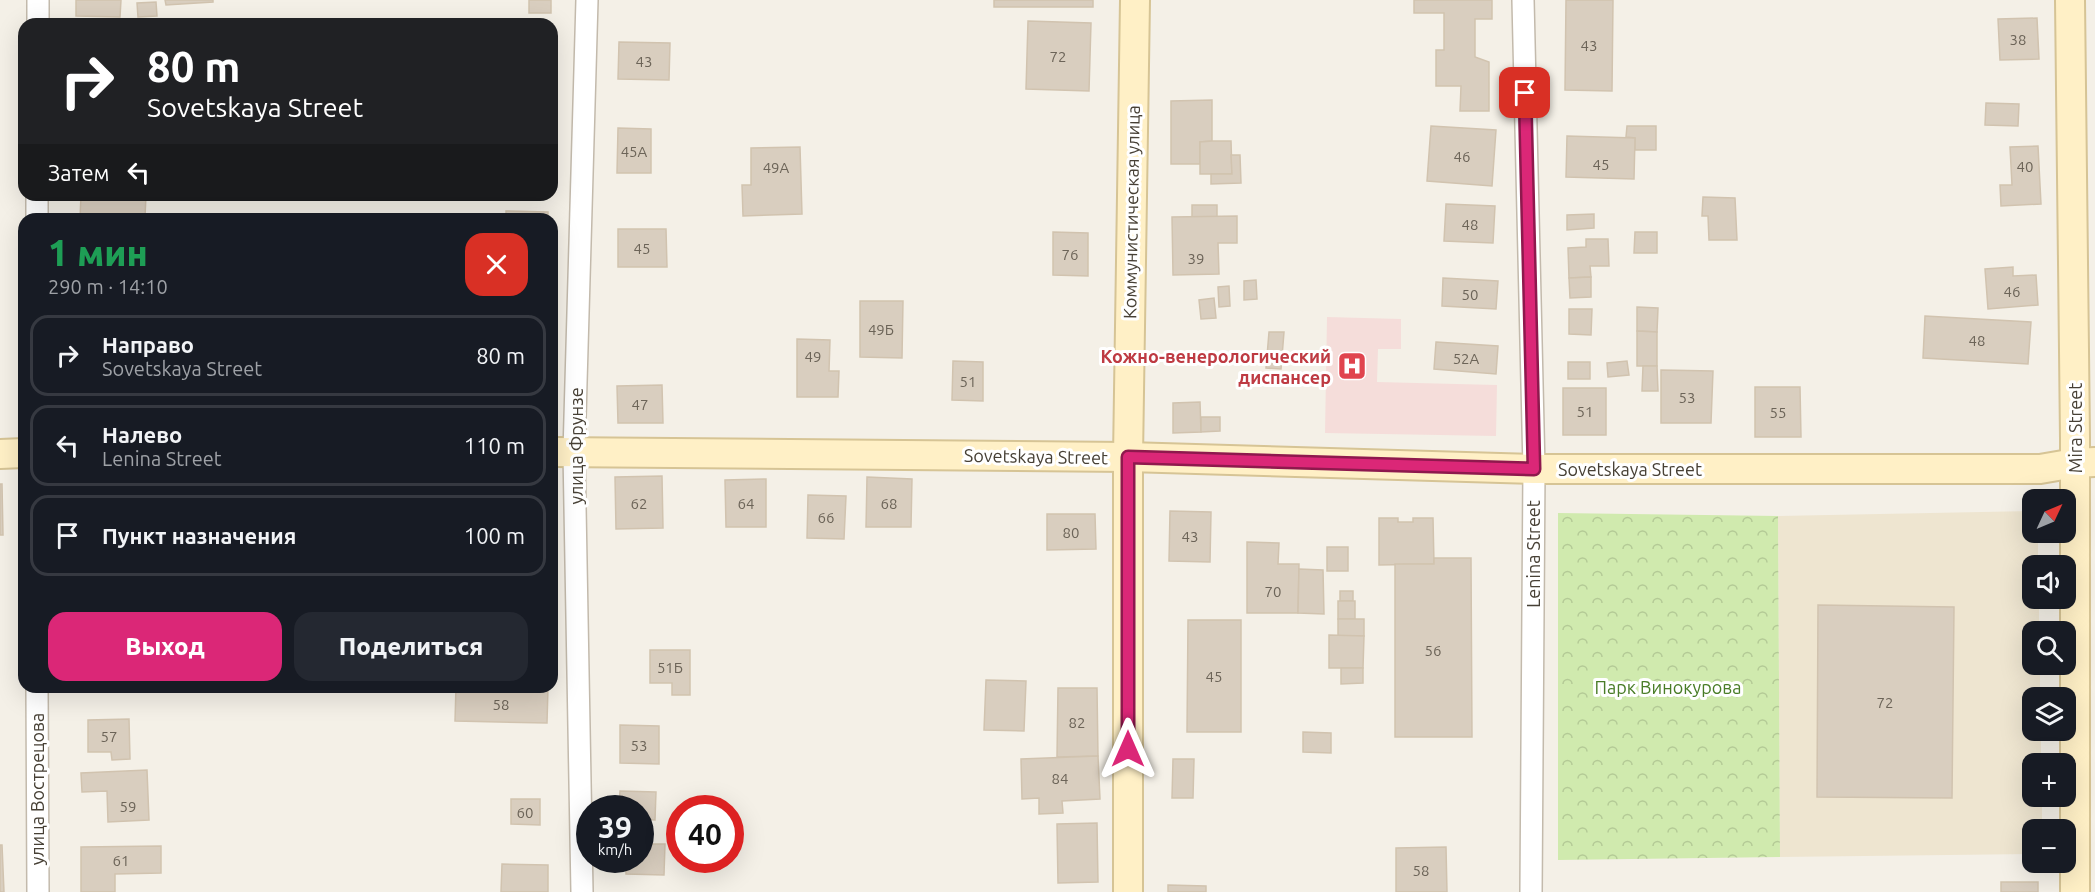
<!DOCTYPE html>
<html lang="ru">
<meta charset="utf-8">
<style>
:root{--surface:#171b24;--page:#242831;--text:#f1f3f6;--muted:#9ea1a6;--line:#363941;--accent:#db2777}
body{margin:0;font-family:Ubuntu,sans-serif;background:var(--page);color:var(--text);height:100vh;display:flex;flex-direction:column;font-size:22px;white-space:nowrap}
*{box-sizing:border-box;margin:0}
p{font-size:20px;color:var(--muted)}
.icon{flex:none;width:33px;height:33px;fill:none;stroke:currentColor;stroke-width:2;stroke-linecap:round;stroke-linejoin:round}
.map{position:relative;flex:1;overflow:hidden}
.panel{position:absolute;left:18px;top:213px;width:540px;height:480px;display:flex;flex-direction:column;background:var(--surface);border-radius:18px;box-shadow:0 6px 24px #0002}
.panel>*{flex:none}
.guide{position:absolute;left:18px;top:18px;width:540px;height:183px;border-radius:18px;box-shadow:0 6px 24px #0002;background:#202124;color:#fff;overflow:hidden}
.needle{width:39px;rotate:46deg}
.buttons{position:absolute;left:2022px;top:489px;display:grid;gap:12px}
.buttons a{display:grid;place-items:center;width:54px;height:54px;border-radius:12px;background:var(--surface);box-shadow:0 6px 24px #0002;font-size:30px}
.speed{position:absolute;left:576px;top:795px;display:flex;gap:12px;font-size:30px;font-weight:700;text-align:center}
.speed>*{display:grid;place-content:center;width:78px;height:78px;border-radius:50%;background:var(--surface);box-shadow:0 6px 24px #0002;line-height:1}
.speed small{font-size:15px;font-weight:400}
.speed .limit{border:9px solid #d22;background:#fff;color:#111}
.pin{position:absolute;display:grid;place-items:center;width:51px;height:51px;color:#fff;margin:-26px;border-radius:12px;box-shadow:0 3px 9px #0006}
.me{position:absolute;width:66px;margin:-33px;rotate:0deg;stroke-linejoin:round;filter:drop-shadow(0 0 4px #0008)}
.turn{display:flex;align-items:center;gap:21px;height:126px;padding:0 30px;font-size:27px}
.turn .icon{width:78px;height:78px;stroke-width:2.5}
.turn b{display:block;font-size:42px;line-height:51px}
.then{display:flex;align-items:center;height:57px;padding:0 30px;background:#0003;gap:12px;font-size:22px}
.round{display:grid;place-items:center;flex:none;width:63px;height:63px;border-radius:18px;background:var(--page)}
.head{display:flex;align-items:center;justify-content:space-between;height:102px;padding:0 30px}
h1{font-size:36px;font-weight:800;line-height:45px;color:#1e9e55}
.primary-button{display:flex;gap:12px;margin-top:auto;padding:12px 30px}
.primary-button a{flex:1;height:69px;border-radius:18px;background:var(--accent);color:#fff;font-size:24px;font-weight:800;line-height:69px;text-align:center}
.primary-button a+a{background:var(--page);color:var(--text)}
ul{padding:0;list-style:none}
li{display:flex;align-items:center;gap:18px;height:81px;margin:0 12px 9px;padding:0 18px;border:3px solid var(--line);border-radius:18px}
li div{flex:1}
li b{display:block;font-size:22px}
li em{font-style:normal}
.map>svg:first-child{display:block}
.education{fill:#eee5d0}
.medical{fill:#f5ddda}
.forest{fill:url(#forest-crowns)}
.building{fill:#d9cebf;stroke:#d1c3af;stroke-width:1.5}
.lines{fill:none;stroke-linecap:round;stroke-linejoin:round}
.street-casing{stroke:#c3baac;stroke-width:24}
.secondary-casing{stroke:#d6c495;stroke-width:32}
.street{stroke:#fff;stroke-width:21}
.secondary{stroke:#fff0c6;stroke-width:28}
.route-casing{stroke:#8e194d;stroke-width:15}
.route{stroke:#db2777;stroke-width:10}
.labels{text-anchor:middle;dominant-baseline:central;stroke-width:6;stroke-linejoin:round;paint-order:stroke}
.number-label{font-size:15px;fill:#6c6458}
.street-label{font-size:18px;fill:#474035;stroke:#fff}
.health-label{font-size:18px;font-weight:bold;fill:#be3a42;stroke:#fff;text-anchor:end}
.park-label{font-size:18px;fill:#487c26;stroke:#fff}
</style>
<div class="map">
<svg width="2095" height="892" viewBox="0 0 2095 892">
<defs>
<pattern id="forest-crowns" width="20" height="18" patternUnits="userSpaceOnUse" patternTransform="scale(1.5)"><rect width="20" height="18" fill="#d0eaae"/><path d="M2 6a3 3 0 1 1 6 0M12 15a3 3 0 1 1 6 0" fill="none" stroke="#b4ca96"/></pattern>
</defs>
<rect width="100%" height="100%" fill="#f4f0e7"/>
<path class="education" d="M2032,511v21l6,1v32l-6,1v32l7,1v32l-7,1v32l8,1v32l-8,1v32l9,1v32l-9,1v32l10,1v32l-10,1v24l-252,3 -2,-341z"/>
<path class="medical" d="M1327,317l74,2v30h-23l-1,33 120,3 -1,51 -171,-3z"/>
<path class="forest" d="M1558,513l220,3 2,341 -222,3z"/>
<g class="building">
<path d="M76,0h45l-1,17 -44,-1z"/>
<path d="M165,0h48v2l-47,3z"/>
<rect x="529" y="0" width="22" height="13"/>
<rect x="994" y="0" width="99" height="7"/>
<path d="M1414,0h78v19h-17v38l14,5v49h-29l1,-25h-25v-36h8v-37h-30z"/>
<path d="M1566,0h47l-1,91 -47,-1z"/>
<path d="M156,2l1,14 -19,1 -1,-14z"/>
<path d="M2037,18l2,41 -39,1 -2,-41z"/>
<path d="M1028,21l63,2 -2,68 -63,-2z"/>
<path d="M619,42l51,1 -1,37 -51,-1z"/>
<path d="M1212,100v41l-12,1v22h-29v-63z"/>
<path d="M1986,103l33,1 -1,22 -33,-1z"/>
<path d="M1431,126l65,4 -4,56 -65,-5z"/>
<path d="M1627,126h29v24h-21v-12l-9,-1z"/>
<path d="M618,128l33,1v44h-34z"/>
<path d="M1567,136l68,2 -1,41 -68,-2z"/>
<path d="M1212,141h19l1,33h-32v-32z"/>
<path d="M2038,146l3,58 -40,2 -1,-21h12l-2,-38z"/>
<path d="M800,147l2,67 -59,2 -1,-31h9v-37z"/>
<path d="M1231,155h9l1,28 -30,1v-10h21z"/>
<path d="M81,195h65l-1,22 -65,2z"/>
<path d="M1703,197l32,1 2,42h-28l-1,-24h-6z"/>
<path d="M1446,204l49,2 -2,37 -49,-2z"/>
<rect x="1192" y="205" width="25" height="12"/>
<path d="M506,211l42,1v7h-42z"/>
<path d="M1594,214v14l-27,2v-15z"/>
<path d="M1237,216v27h-19l1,31 -46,1 -1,-58z"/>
<path d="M618,229h48l1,38h-49z"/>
<path d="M1053,232l35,1v43l-35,-1z"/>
<path d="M1635,232h22v21h-23z"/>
<path d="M1586,239h22l1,27h-19l1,11 -22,1 -1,-30 18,-1z"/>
<path d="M2013,267v9l23,-1 2,30 -50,4 -3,-40z"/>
<path d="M1591,277v20l-21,1 -1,-20z"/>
<path d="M1443,278l55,3 -2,28 -54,-3z"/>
<path d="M1256,280l1,19 -13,1v-19z"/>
<path d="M1229,286l1,20 -11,1 -1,-20z"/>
<path d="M1214,298l2,20 -15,1 -2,-19z"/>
<path d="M860,301h43l-1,57 -42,-1z"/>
<path d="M1637,307l21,1 -1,24 -20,-1z"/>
<path d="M1569,309h23l-1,26 -22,-1z"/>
<path d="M1925,316l106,6 -3,42 -105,-6z"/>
<path d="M1637,331l20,1v34h-20z"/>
<path d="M1269,332h15l-3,37 -15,-1z"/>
<path d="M797,339l33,1 -1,31h10l-1,26h-41z"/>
<path d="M1436,342l62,4 -2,28 -62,-5z"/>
<path d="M953,361l30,1v39l-31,-1z"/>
<path d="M1627,361l2,14 -21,2 -1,-14z"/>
<rect x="1568" y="362" width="22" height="17"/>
<path d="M1643,366h14l1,25h-16z"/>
<path d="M1661,370l52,1 -2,52h-50z"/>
<path d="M662,385l1,38h-45l-1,-37z"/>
<path d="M1755,387h45l1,50h-46z"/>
<rect x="1563" y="388" width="43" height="47"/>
<path d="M552,393h3l1,26h-4z"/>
<path d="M1200,402l1,30 -28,1v-30z"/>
<path d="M1201,417h19v14l-19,1z"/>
<path d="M662,476l1,52 -47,1 -1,-52z"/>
<path d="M867,477l45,2 -1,48h-45z"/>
<path d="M766,479v48h-40l-1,-47z"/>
<path d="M0,484h2l1,51h-3z"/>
<path d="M808,495l38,1 -2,43 -37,-1z"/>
<path d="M1170,511l41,1 -1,50 -41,-1z"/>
<path d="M1047,514h48l1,35 -49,1z"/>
<path d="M1379,518h19v4h15v-4h20l1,46 -55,1z"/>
<path d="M1247,542l32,1 -1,21h21l-1,49h-51z"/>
<rect x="1327" y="547" width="21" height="24"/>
<path d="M1434,558h37l1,179h-77v-173h39z"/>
<path d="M1299,569l24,1 1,44 -26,-1z"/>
<rect x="1340" y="591" width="13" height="10"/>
<rect x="1338" y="601" width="17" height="18"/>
<path d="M1818,605l136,2 -2,191 -135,-1z"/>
<rect x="1338" y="619" width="26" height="17"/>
<path d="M1188,620h53v112h-54z"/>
<path d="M1329,635l35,1 -1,32h-34z"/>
<path d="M650,650h40v45h-18v-12h-22z"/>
<path d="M1341,668h22v15l-22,1z"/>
<path d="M986,680l40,1 -2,50 -40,-1z"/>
<path d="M456,687h92l-1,36 -92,-2z"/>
<path d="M1058,688h39l1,68 -41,1z"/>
<path d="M129,719l1,40 -18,1 -1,-8h-23v-32z"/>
<path d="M620,725l39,1v38l-39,-1z"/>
<path d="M1303,732l28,1v20l-28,-1z"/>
<path d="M1098,756l2,43 -38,2 1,12 -24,1v-16l-17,1 -1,-40z"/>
<path d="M1173,759h21l-1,39h-21z"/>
<path d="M147,770l2,50 -41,2 -1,-31 -25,1 -1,-19z"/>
<path d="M620,791l36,1 -1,28 -15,-1v-11h-21z"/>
<path d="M511,799h29v26l-29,-1z"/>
<path d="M1097,823l1,59 -40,1 -1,-59z"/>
<path d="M640,844h25l-1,31 -38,-1v-14h14z"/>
<path d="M0,845h2l2,47h-4z"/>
<path d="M161,846v27l-46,1v18h-34v-45z"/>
<path d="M1446,847l1,45h-51v-44z"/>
<path d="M502,864l46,1v27h-47z"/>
<rect x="2001" y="882" width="37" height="10"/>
<path d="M1168,885l38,1v6h-38z"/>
</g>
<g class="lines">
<g class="street-casing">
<g id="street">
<path d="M1523,0l11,469 -3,423"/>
<path d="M38,24v-24"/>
<path d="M37,219v-24"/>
<path d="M37,687l1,205"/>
<path d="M582,892l-8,-440 13,-452"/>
</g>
</g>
<g class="secondary-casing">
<g id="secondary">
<path d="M2070,0l5,438v454"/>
<path d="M552,452l576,5 406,12h506l35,-6 20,-1"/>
<path d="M0,454l24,-1"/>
<path d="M1128,892v-435l7,-457"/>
</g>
</g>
<use href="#street" class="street"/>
<use href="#secondary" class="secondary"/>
</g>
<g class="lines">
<g class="route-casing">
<path id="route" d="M1128,749v-292l406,12 -9,-376"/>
</g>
<use href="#route" class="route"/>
</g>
<defs>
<g id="hospital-square" transform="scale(1.5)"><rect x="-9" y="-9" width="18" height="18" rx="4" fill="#e0444e" stroke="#fff"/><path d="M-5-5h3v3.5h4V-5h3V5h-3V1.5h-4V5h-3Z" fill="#fff"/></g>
</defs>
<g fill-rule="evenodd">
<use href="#hospital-square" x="1352" y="366"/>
</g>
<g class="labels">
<g class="number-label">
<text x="2018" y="39">38</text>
<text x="1589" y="45">43</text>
<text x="1058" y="56">72</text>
<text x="644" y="61">43</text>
<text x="634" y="151">45А</text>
<text x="1462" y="156">46</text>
<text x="1601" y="164">45</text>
<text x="2025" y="166">40</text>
<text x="776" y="167">49А</text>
<text x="1470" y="224">48</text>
<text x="642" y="248">45</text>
<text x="1070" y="254">76</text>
<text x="1196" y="258">39</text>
<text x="2012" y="291">46</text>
<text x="1470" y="294">50</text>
<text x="881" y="329">49Б</text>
<text x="1977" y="340">48</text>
<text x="813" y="356">49</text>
<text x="1466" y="358">52А</text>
<text x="968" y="381">51</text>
<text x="1687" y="397">53</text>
<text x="640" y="404">47</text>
<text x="1585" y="411">51</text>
<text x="1778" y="412">55</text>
<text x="639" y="503">62</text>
<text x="746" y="503">64</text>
<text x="889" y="503">68</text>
<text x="826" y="517">66</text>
<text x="1071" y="532">80</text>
<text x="1190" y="536">43</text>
<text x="1273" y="591">70</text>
<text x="1433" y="650">56</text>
<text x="670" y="667">51Б</text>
<text x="1214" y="676">45</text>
<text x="1885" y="702">72</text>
<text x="501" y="704">58</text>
<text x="1077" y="722">82</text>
<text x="109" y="736">57</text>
<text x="639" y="745">53</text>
<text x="1060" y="778">84</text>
<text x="128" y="806">59</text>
<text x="525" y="812">60</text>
<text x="121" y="860">61</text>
<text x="1421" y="870">58</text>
</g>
<g class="street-label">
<text transform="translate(1131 212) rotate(-89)">Коммунистическая улица</text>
<text transform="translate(2075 428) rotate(-90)">Mira Street</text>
<text transform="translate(576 446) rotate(-90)">улица Фрунзе</text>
<text transform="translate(1036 456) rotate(1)">Sovetskaya Street</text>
<text x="1630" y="469">Sovetskaya Street</text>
<text transform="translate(1533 554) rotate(-90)">Lenina Street</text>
<text transform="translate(37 789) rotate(-90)">улица Вострецова</text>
</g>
<g class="health-label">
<text x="1331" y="356">Кожно-венерологический<tspan x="1331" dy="21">диспансер</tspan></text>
</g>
<g class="park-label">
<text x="1668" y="687">Парк Винокурова</text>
</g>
</g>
</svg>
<div class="buttons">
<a><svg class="needle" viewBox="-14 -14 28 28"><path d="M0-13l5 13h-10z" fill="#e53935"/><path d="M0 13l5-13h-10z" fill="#9ea1a6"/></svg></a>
<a><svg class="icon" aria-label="sound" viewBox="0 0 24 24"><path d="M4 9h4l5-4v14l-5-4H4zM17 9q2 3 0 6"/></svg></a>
<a><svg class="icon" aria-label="search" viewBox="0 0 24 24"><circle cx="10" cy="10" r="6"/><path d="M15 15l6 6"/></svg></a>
<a><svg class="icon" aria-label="layers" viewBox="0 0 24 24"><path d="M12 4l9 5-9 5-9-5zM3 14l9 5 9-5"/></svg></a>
<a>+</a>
<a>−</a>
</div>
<div class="speed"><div>39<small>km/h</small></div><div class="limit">40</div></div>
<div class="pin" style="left:1525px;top:93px;background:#d93025"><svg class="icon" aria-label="arrive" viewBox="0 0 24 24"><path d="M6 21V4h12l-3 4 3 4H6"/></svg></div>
<svg class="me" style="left:1128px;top:749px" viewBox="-20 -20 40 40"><path d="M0-17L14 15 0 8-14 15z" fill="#db2777" stroke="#fff" stroke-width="4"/></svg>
<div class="guide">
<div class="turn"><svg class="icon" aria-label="right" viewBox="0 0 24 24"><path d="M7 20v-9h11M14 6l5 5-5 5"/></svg><div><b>80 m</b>Sovetskaya Street</div></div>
<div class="then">Затем<svg class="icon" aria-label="left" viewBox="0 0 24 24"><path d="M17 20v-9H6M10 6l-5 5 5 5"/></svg></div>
</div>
<section class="panel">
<div class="head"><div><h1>1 мин</h1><p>290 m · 14:10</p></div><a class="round" style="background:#d93025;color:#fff"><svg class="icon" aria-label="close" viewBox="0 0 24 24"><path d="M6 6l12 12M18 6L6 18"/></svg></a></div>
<ul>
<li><svg class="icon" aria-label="right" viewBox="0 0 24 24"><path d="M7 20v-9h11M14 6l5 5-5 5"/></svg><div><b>Направо</b><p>Sovetskaya Street</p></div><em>80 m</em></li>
<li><svg class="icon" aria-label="left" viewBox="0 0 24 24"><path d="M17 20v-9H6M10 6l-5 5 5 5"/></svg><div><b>Налево</b><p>Lenina Street</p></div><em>110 m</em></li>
<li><svg class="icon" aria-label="arrive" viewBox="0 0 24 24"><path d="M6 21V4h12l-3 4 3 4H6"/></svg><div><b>Пункт назначения</b></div><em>100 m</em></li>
</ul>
<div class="primary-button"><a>Выход</a><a>Поделиться</a></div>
</section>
</div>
